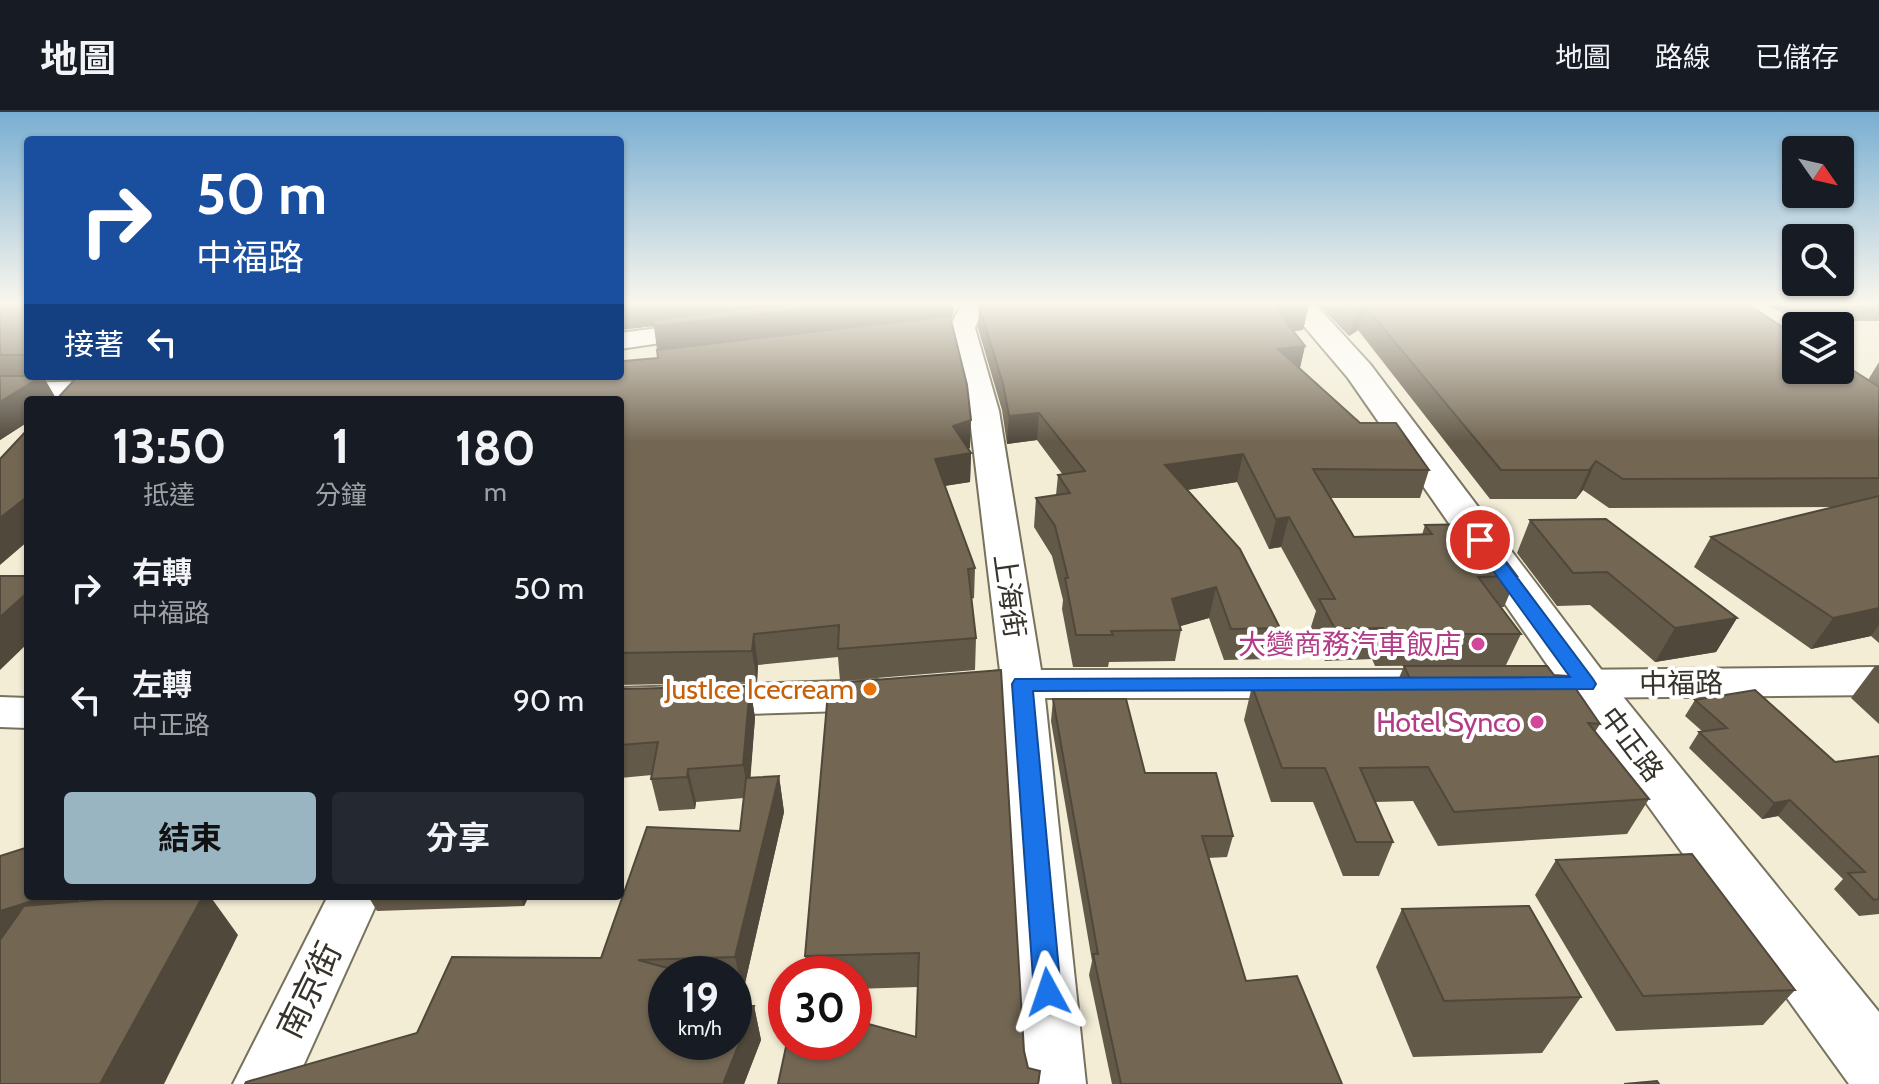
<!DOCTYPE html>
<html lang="zh-TW">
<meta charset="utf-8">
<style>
:root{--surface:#171b24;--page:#242831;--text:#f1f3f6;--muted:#9ea1a6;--line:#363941;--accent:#9ab5c2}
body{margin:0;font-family:Cabin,"Noto Sans TC",sans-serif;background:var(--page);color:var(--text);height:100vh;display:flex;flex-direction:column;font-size:30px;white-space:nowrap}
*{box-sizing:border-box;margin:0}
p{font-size:26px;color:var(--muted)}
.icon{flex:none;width:44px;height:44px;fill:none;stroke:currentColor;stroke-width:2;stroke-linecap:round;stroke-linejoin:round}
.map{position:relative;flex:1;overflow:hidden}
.sheet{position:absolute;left:24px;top:284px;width:600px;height:504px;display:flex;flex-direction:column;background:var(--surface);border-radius:8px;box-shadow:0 2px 6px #0004}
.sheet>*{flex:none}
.guide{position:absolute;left:24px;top:24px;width:600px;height:244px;border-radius:8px;box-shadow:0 2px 6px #0004;background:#1a4fa0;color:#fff;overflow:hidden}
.needle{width:52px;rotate:124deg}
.controls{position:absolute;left:1782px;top:24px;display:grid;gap:16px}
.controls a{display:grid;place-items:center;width:72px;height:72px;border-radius:8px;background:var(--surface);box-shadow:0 2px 6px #0004;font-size:40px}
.speed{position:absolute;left:648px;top:844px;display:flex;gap:16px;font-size:40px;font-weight:700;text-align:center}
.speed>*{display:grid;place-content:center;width:104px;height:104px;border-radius:50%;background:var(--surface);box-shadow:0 2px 6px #0004;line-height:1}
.speed small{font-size:20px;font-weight:400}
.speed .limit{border:12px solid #d22;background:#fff;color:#111}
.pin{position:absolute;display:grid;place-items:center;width:68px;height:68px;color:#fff;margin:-34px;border:4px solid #fff;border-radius:50%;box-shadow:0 2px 8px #0007}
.me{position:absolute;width:88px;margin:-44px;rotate:355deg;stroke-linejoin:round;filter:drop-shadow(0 0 6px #0008)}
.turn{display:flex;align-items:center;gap:28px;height:168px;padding:0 40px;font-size:36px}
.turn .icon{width:104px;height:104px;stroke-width:2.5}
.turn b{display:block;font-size:56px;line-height:68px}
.then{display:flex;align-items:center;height:76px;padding:0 40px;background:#0003;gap:16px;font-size:30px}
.eta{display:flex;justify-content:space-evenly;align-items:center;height:136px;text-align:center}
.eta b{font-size:48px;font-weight:700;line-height:56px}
.primary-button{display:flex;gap:16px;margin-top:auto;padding:16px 40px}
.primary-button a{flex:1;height:92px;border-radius:8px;background:var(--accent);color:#111;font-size:32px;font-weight:700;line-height:92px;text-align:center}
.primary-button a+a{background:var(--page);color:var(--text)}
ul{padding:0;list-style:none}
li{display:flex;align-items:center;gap:24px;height:112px;padding:0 40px}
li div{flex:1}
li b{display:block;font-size:30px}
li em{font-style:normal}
header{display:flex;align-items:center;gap:48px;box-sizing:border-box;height:112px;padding:0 40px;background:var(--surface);border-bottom:2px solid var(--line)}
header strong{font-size:38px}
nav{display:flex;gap:44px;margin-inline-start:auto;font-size:28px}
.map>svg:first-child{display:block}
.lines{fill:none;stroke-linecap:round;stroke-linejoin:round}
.minor-casing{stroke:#77725e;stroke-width:4}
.primary-casing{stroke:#77725e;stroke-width:4}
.minor{fill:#fff;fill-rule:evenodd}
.primary{fill:#fff;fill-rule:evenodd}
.wall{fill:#635948;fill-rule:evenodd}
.shaded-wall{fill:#50483b}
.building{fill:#736754;stroke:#50483b;stroke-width:2}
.route{fill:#1a73e8;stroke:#114b97;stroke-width:2}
.hotel-dot{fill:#d1479c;stroke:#fff;stroke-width:3}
.food-dot{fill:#e8710a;stroke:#fff;stroke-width:3}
.labels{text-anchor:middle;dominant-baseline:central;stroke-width:8;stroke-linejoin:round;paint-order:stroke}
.street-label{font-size:28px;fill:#35332a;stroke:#fff}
.hotel-label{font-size:28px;fill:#b23c85;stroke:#fff;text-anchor:end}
.food-label{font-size:28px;fill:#c56008;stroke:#fff;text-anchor:end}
.near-street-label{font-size:34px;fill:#35332a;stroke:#fff}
</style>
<header>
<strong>地圖</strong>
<nav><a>地圖</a><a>路線</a><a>已儲存</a></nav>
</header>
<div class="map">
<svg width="1879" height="972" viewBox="0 0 1879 972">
<rect width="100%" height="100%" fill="#f3edd6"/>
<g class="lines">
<g class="minor-casing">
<g id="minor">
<path d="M961,193h24l-10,23 24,83 42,259h408l15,4 6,10 -6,10 -15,4h-404l41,386h-62l-22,-384 -52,5 -15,-5 -6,-10 6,-10 65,-9 -31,-260 -20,-83z"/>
<path d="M705,210l9,3 4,5 -4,5 -94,14v-16z"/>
<path d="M114,269l10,2 4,6 -4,6 -124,4v-16z"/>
<path d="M1879,555v28l-317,3 -15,-4 -6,-10 6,-10 15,-4z"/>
<path d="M877,568l15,5 6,10 -6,10 -15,5 -257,8v-30z"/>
<path d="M0,585l28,1v30l-28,-1z"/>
<path d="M328,784h52l-85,188h-62z"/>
</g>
</g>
<g class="primary-casing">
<path id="primary" d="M1286,193h30l54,59 233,308 276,340v72h-30l-280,-388 -221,-318z"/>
</g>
<use href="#minor" class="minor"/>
<use href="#primary" class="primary"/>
</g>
<g class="wall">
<path d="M0,193h28v71h574l14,2 42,-20 -4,-32 -34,4v-25l333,9 -2,5 19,129 -2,1 3,4 -1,29 -25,4 30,82 -1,30 -3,1 5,39 -1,32 -135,11 -2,-24 -80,8 -1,17 -137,3v-285h-592v22l-28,18zM45,268h29l-18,19z"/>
<path d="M979,193h330l-6,25 -9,1 11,15 -5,22 60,55 69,47 -9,28h-89l23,39 68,-2 3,-10 92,51 -13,31h-3l20,27 -15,31 -131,1 -3,-7 -47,2 -15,-31 6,-19 -35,-64 -12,2 -32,-67 -50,8 93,138 -9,31 -47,1 -15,-42 -29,8 1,4 -6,31 -66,1 -1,5h-35l-11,-58 1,-9 -11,-44 -18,-29 2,-29 20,-3 2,-20h5l-26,-35 -30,4 -5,-34 -24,-82z"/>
<path d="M1319,193h430l119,75 11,-18v281l-8,-7 -60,13 -117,-82 17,-30 122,-30 -224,1 -26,-18 -7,9h-86l-132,-169 -9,6z"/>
<path d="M1766,193h113v16h-81z"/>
<path d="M1530,408l207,98 -21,34 -61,10 -65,-57 -33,1 -40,-53z"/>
<path d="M1404,554l150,9 46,49 -5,8 54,67 -22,35 -189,12 -25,-45 -38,1 18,40 -14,34h-36l-30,-74h-42l-27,-82 8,-34 144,-1z"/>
<path d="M1875,554h4v58l-28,-26z"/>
<path d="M750,574l5,32 -5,60 29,-2 5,36 -41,180h-9v-18h-68v68h68v-36h20l7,34 -17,44h-499l1,-2 171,-49 35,-76 149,1 46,-131 93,4 4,-33 -48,4 -1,7 -36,2 -8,-32 1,-4 -32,3v-89z"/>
<path d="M828,580l196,359 4,17 12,3 -1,13h-261l138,-47 2,-50 -64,2v-15h-46l-3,-18z"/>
<path d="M1053,587l92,74 88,63 -6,21 -19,1 38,123 96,103h-230l-23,-109 3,-14 -41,-240z"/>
<path d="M1695,588l140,62 44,-6v158l-20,2 -25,-27 9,-10 -65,-63 -16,3 -73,-71 10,-16h4l-18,-16z"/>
<path d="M1556,748l239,130 -32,35 -147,6 -81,-136z"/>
<path d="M368,784h161l-5,10 -147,5z"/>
<path d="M1402,797l179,88 -39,56 -129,4 -37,-90z"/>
</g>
<g class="shaded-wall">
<path d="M620,193h207l-207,25z"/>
<path d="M841,193h113l-1,9 -2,5 -293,34 -4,-27z"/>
<path d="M1309,193l-6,25 -32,3 5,-24z"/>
<path d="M1365,194l-7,24 -9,6 7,-24z"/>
<path d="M1305,234l-6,25 -21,-22z"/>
<path d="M43,264l14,24h-29v22l-28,18v-38z"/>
<path d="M1039,301l-2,27 -30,4 2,-28z"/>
<path d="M971,308l-1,28 -17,6v-28z"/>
<path d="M971,341l-1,29 -34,5 -1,-28z"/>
<path d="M1243,342l-6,28 -76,12 4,-29z"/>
<path d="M1596,349l-13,29 -7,9 13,-29z"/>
<path d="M28,384v45l-28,24v-47z"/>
<path d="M1289,405l-8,30 -12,2 7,-30z"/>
<path d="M1216,475l-7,31 -42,12 5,-31z"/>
<path d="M28,480v51l-28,27v-53z"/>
<path d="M1879,496v17l-8,11 -60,13 22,-31z"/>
<path d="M1737,506l-21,34 -61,10 20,-34z"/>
<path d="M754,522l4,31 -1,17 -5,-31z"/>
<path d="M750,574l5,32 -6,79 -6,-32z"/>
<path d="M688,657l8,33 -1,7 -8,-32z"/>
<path d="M779,664l5,36 -41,180 -8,-35z"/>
<path d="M1790,688l-12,16 -16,3 12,-16z"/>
<path d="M48,784h32l-5,23 -75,24v-32z"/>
<path d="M203,784h7l28,39 -74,149h-64z"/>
<path d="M520,784h9l-5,10z"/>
<path d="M754,894l7,34 -17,44h-21z"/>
</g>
<g class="building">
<rect x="0" y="193" width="28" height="50"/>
<path d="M775,193h66l-187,21 -1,-6z"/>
<path d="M979,193h330l-33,4 29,37 -27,3 82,74h36l33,47 -116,-1 41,68 78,-3 -7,-9 53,-1 39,52 -39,1 43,57h-135l-3,-6 -48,1 -16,-30h16l-46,-82 -13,2 -33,-65 -78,11 75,84 40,79 -49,1 -15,-42 -44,12 9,31 -70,1 2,4h-37l-11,-57h3l-13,-52 -19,-28 34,-5 -12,-18 27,-4 -46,-58 -30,3 -6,-32z"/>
<path d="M1349,193h400l47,31v34h44v-8l39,25v91l-256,1 -27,-18 -7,9h-88l-136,-164 -9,6z"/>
<path d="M950,204l17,69 4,35 -18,6 18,27 -36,6 40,109 -7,1 8,69 -138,11 1,-24 -85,9 -2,17 -132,2v-253h-564l22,-24h515l23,2 1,-2h3v-6l4,-9 34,-3 -1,-8z"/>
<path d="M0,264h42l-42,26z"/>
<path d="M28,317v67l-28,22v-59z"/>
<path d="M1879,384v112l-46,10 -122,-81z"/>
<path d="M1606,407l131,99 -62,10 -68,-56 -34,1 -43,-53z"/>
<path d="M0,464h28v16l-28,25z"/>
<path d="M1404,554h143l7,9 13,1 33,48 -12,-1 61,76 -195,13 -26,-45 -68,1 33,74h-37l-31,-74h-43l-30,-82 161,-1z"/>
<path d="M1001,558l23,381 4,17 12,3 -2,13h-260l9,-42h67v-22l62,17 3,-84 -114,3 23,-264h7l1,-9z"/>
<path d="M750,574l-7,79 -55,4 -1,8 -36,2 7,-37 -38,3v-56z"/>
<path d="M1755,578l80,72 44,-6v143l-5,1 -26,-27 17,-1 -75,-72 -16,3 -75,-71 28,-4 -32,-28z"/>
<path d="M1053,587h73l19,74h71l17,63h-31l44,145 51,-5 45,108h-221l-28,-130h5z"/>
<path d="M779,664l-44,181 -97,3 52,14h-24v68h68v-36h20l-31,78h-478l1,-2 171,-49 35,-76 149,1 46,-131 93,4 6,-53z"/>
<path d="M28,735v49h20l-48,15v-55z"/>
<path d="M1692,742l103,136 -152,6 -87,-136z"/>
<path d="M140,784h63l-103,188h-100v-144l24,-34z"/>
<path d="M1529,794l52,91 -137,4 -42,-92z"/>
<path d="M1657,969l2,3h-35z"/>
</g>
<linearGradient id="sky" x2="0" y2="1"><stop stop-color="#79aed2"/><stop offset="0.58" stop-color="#faf7ed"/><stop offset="1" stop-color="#faf7ed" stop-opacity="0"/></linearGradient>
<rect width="1879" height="330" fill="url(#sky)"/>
<path class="route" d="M1480,423l6,1 107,143 3,5 -3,5 -560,2 28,301 -4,8 -9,4 -10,-4 -4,-8 -22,-308 3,-5 555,-2 -99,-137z"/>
<g class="hotel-dot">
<circle cx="1478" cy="532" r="8"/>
<circle cx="1537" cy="610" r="8"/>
</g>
<circle class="food-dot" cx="870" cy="577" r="8"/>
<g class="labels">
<g class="street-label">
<text transform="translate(1010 484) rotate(82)">上海街</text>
<text transform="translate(1681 571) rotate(-1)">中福路</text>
<text transform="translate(1632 632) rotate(53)">中正路</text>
</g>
<g class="hotel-label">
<text x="1462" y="532">大變商務汽車飯店</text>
<text x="1521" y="610">Hotel Synco</text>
</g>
<g class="food-label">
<text x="854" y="577">JustIce Icecream</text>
</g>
<g class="near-street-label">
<text transform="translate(309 878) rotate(-64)">南京街</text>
</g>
</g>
</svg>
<div class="controls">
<a><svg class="needle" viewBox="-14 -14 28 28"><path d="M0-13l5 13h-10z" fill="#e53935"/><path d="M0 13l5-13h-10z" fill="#9ea1a6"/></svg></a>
<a><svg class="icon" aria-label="search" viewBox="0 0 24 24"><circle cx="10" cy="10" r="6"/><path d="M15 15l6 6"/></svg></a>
<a><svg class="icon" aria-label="layers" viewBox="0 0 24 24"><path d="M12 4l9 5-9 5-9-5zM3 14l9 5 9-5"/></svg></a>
</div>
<div class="speed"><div>19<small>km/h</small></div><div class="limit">30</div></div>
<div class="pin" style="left:1480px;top:428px;background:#d93025"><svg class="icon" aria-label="arrive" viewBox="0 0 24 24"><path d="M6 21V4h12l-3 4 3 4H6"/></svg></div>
<svg class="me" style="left:1048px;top:880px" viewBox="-20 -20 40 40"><path d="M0-17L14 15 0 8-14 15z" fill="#1a73e8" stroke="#fff" stroke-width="4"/></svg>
<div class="guide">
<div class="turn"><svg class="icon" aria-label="right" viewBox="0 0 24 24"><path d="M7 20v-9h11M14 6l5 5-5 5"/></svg><div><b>50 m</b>中福路</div></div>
<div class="then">接著<svg class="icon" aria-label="left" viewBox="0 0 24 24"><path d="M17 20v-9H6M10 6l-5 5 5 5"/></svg></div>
</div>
<section class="sheet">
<div class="eta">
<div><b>13:50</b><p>抵達</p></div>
<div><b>1</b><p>分鐘</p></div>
<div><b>180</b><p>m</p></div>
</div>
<ul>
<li><svg class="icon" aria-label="right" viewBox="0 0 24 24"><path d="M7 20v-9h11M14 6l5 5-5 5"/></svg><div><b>右轉</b><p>中福路</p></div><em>50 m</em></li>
<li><svg class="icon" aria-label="left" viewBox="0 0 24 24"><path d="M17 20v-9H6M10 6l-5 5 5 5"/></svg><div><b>左轉</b><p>中正路</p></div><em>90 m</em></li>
</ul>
<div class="primary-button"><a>結束</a><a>分享</a></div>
</section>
</div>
